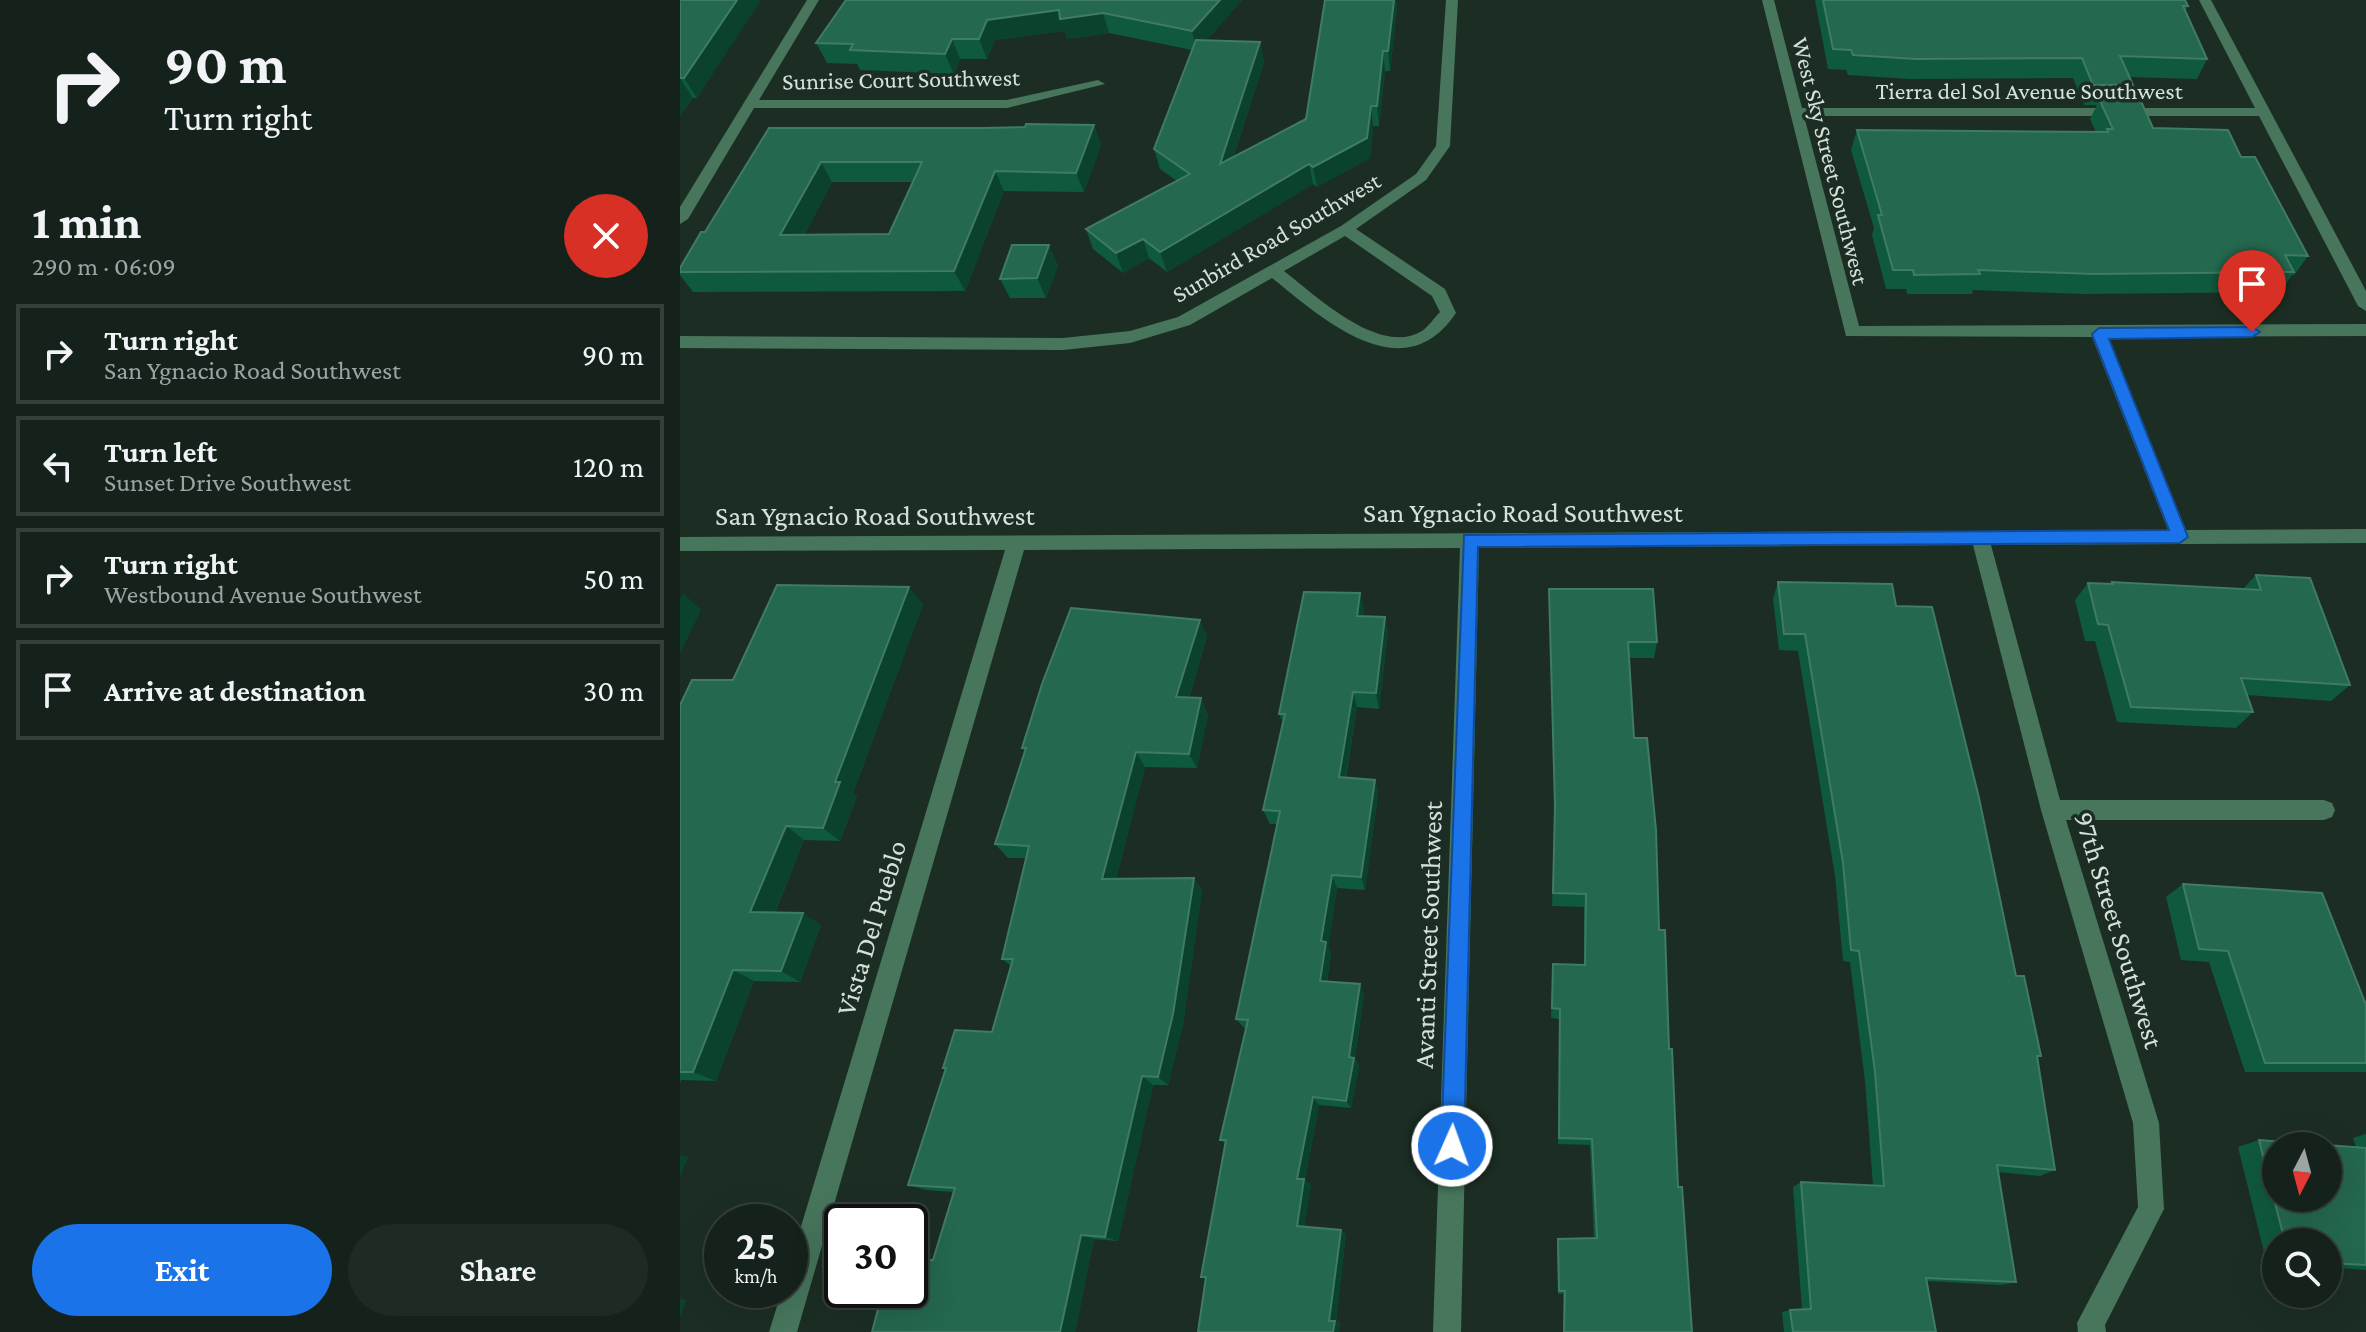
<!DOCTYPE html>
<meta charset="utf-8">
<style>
:root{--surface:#15221b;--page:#1e2a24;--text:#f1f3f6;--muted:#9da4a3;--line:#343f3a;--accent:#1a73e8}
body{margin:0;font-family:"Crimson Pro",serif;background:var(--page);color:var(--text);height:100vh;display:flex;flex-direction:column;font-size:30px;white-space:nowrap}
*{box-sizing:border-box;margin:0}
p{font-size:26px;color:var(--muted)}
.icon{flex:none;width:44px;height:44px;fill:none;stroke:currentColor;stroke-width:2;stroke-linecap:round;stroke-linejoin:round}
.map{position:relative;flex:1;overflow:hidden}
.sheet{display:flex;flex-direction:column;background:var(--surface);width:680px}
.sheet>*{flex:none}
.banner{background:#15221b;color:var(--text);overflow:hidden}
.needle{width:52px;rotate:186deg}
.fabs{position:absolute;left:1582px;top:1132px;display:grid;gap:16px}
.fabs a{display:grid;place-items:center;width:80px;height:80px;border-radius:50%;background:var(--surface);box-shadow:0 8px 32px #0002,0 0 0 2px var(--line);font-size:40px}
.speed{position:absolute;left:24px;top:1204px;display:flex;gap:16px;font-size:40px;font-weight:700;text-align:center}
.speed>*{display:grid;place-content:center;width:104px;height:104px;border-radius:50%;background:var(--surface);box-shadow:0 8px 32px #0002,0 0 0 2px var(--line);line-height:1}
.speed small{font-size:20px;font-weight:400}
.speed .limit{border:4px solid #111;border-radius:12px;background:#fff;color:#111}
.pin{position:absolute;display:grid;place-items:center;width:68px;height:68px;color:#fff;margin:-82px -34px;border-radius:50% 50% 50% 0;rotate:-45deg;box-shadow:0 0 8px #0007}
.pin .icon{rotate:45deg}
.me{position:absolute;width:88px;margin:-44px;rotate:2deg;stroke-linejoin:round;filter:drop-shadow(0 0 6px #0008)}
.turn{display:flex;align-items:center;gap:28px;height:168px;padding:0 32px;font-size:36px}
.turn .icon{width:104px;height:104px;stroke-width:2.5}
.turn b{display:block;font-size:56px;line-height:68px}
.round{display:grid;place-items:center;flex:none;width:84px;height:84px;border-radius:42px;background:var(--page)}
.overview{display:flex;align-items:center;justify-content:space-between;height:136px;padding:0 32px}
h1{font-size:48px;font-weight:700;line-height:60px}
.primary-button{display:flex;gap:16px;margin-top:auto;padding:16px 32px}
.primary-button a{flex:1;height:92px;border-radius:48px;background:var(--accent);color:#fff;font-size:32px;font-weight:700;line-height:92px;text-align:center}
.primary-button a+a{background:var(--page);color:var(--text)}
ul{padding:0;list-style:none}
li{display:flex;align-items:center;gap:24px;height:100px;margin:0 16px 12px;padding:0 16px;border:4px solid var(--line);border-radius:0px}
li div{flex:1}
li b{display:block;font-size:30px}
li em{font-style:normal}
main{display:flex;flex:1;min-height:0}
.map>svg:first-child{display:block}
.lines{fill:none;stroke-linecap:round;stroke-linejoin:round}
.minor{fill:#47765d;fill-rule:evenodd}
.wall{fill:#0f593d;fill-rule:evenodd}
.shaded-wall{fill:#0b422c}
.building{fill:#24684e;stroke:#407b64;stroke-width:2;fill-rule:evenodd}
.route{fill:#1a73e8;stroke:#114b97;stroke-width:2}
.labels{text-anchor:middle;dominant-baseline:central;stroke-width:7;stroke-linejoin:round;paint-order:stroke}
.far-street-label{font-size:24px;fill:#d6e1db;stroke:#1c2e24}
.street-label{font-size:28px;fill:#d6e1db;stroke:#1c2e24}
</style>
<main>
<section class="sheet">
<div class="banner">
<div class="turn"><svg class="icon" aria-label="right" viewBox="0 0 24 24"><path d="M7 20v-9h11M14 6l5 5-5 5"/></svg><div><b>90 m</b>Turn right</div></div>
</div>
<div class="overview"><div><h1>1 min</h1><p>290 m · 06:09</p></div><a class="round" style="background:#d93025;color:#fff"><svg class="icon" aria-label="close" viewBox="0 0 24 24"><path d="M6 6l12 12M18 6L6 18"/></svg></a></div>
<ul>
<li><svg class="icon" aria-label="right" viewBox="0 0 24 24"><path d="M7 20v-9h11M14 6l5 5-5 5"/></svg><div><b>Turn right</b><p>San Ygnacio Road Southwest</p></div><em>90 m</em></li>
<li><svg class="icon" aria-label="left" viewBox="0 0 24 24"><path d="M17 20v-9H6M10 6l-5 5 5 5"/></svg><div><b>Turn left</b><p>Sunset Drive Southwest</p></div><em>120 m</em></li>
<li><svg class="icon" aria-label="right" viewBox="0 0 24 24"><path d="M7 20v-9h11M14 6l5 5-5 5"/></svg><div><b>Turn right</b><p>Westbound Avenue Southwest</p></div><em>50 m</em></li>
<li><svg class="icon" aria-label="arrive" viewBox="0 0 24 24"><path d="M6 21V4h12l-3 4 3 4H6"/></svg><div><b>Arrive at destination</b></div><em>30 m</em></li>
</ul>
<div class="primary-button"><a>Exit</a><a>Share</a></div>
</section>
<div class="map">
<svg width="1686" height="1332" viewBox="0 0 1686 1332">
<rect width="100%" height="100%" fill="#1c2e24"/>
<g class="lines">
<g class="minor">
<path d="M127,0h12l-60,100h248l91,-20 7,4 -98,24h-253l-66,111 -8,5v-17z"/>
<path d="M766,0h12l-8,146 -24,34 -70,49 89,60 11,24c-53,79 -133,6 -184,-35l-82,47 -60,18 -67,7 -383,-2v-12l383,2 67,-7 48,-14 163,-91 75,-52 20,-28zM665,236l87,60 8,16c-6,6 -11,14 -18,19 -42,26 -107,-36 -138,-60z"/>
<path d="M1082,0h12l28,108h453l-56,-108h12l155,291v20l-8,-5 -99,-190h-455l55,210 507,-2v12l-258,1 78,193 180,-1v14l-375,2 69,255h264l8,3 3,7 -3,7 -8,3h-258l93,303 5,86 -59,116 1,7h-28l-1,-9 61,-116 -5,-84 -92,-313 -68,-265 -494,3 -18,784h-28l27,-784 -436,2 -227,782h-28l13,-42h8v-27l215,-713 -325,1v-14l1488,-7 -76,-193 -246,-1z"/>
</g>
</g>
<g class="wall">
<path d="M0,0l17,98h-4l-13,18z"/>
<path d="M166,0h396l-36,41 54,1 4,20 -30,94 72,-37 19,-119h71l1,9 -7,62h-5l-6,55h-6l-3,32 -53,29 -4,-3 -146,88 -18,-14 -26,15 -30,-24 -7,-20 91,-48 -17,-12 -6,-20 38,-99 -83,-17 -42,6 -3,-8 -69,9 -8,19h-27l-6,15 -94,-4 -3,-6 -30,-1 -11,-20z"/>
<path d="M1135,0h370l3,6 -3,6 22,47 -10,20 -68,-2 4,8 -6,14 26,29 88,29 67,99 -14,19h-2l-12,17 -196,2 -111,-4 -1,4h-65l-1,-5h-20l-14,-54 2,-7 -23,-78 6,-20 239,2 -6,-13 7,-14h-13l-11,-27 -163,1 -62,-4 -2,-5 -18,-1z"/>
<path d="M414,125l7,20 -17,47 -80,-1 -39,100 -272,1 -13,-17v-7l25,-36 64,-104h215zM152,182h81l-24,52 -85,1z"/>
<path d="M378,265l-12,33h-36l-10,-19z"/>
<path d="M1576,575l94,110 -19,16 -84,-6 6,17 -17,16 -119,-6 -22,-81h-10l-10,-41 13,-17 22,1 2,-2 131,7z"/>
<path d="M1098,582l118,24 120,370 25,80 -4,2 18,112 -15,6 -42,-4 18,110 -15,3 -75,-4 10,51h-152l-2,-20 8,-2h12l-9,-123 8,-5 72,4 -8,-105 -15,-119 -7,-1 -8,-85 -37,-225 -19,-1 -6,-51z"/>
<path d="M869,589l108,53 -3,16h-25l5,80 25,192 10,119 9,138 14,145h-129v-38h-5l-1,-51 1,-4 36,-1 -4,-93 -32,-1 1,-125 -8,-1 1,-43 32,-10v-58l-32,-1 3,-86z"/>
<path d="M680,593l4,17 -1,6 22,1 3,16 -9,76 -22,-2 -11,71 29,2 3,14 -13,96 -28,-2 -9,58 3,7 -4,29 37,12 -9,64 4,8 -8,42 -32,-3 -14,75 6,5 -7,42 42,7 -10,87 4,1 -1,10 -138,-55 25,-133 -6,-4 26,-111 -2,-1 -8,-9 41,-195h-7l-7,-14 20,-88 -4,-8z"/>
<path d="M243,604l-70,189 4,3 -17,45 -36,-1 -29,73 46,12 -21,57 -46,-1 -38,100 -35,-1 -1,3v-378l53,-25z"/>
<path d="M527,636l-18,62 19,16 -11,54 -52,-1 -29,112 86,11 -19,134 -15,61h-15l-35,156 -24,-2 -19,93h-203l61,-72 21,-68 -28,-2 -18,-5 37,-115 -2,-2 49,-36 19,-66 -9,-7 24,-101h-18l-13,-14 30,-92 -3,-4z"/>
<path d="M1503,884l183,121v67h-121l-36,-110 -28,-2 -15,-63z"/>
<path d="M1686,1134v136l-38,-3v-25h-52v22h-9l-29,-117 21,-7 97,7 -3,-9z"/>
</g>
<g class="shaded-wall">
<path d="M57,0h24l-64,98 -13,-20z"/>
<path d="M540,0h22l-45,51 -5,-20z"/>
<path d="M714,0h2l1,9 -7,62 -2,-20z"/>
<path d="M379,10l44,3 6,20 -42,6 -3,-8 -69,9 -8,19 -8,-20 8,-19z"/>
<path d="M272,39l8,20 -6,15 -9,-20z"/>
<path d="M580,42l4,20 -39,122 -5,-20z"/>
<path d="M703,51l2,20 -6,55 -2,-20z"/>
<path d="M0,78l13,20 -13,18z"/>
<path d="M691,106l2,20 -3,32 -53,29 -4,-20z"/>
<path d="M414,125l7,20 -17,47 -8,-19z"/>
<path d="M141,162l11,20 -39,73 -13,-20z"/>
<path d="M629,164l4,20 -146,88 -7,-20z"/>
<path d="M315,171l9,20 -39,100 -11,-20z"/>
<path d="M463,239l6,19 -26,15 -7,-20z"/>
<path d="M369,245l9,20 -12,33 -9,-20z"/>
<path d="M229,587l14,17 -70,189 4,3 -17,45 -17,-13 12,-46z"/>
<path d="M3,593l18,17 -21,44v-56z"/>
<path d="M680,593l4,17 -3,23 -4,-17z"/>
<path d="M705,617l3,16 -9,76 -3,-16z"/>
<path d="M520,620l7,16 -23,77 -8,-16z"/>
<path d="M673,692l4,15 -14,85 -4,-15z"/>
<path d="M521,698l7,16 -11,54 -8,-14z"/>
<path d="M456,752l9,15 -32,124 -11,-12z"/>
<path d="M695,780l3,14 -13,96 -4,-13z"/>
<path d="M106,826l18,14 -34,84 -20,-12z"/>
<path d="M652,875l5,13 -9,58 3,7 -6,39 -5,-11 1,-40z"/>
<path d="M514,878l8,12 -19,134 -15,61 -10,-8z"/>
<path d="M123,913l18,12 -21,57 -19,-11z"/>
<path d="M53,970l21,11 -38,100 -23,-9z"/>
<path d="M680,984l4,10 -9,64 4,8 -8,42 -5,-7 3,-44z"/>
<path d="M462,1076l11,9 -35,156 -13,-4z"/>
<path d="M633,1097l6,8 -14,75 6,5 -7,46 -7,-5v-47z"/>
<path d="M0,1155l8,2 -8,21z"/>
<path d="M661,1230l5,4 -10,87 4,1 -1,10h-6l-4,-11z"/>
<path d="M401,1235l13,4 -19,93h-15z"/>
<path d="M0,1299l6,1 -6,18z"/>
</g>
<g class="building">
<path d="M0,0h57l-53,78h-4z"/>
<path d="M166,0h374l-28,31 -89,-18 -43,6 -1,-9 -72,10 -8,19h-27l-7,15 -95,-4 3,-6 -37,-1z"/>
<path d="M645,0h69l-6,51h-5l-6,55h-6l-4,32 -54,29 -4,-3 -149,88 -17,-13 -27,14 -30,-24 104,-55 -36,-25 42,-109 64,2 -40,122 86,-45z"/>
<path d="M1143,0h362l3,6h-5l24,53 -87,-3 13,29h-40l-11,-27 -166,1 -63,-4 -2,-5 -18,-1z"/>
<path d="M1419,99h41l13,29 75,2 13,27h14l53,99 -23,-1 9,17 -200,2 -116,-4 2,4 -66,1 -1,-5h-20l-15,-55h4l-25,-85 251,2 -1,-3h6z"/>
<path d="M346,124l68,1 -18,48 -81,-2 -41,100 -274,1v-4l21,-36h4l64,-104h215l41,-1zM141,162h101l-33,72 -109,1z"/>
<path d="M332,245h37l-12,33 -37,1z"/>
<path d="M1576,575l54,3 40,107 -109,-7 12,34 -122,-5 -23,-82 -10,-1 -10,-41 25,1 -1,-2 149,8z"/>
<path d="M1098,582l114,2 4,22 36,1 47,191 37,178h8l17,80h-4l18,114 -58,-5 19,117 -90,-4 10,54h-143l-3,-22 21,-1 -10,-127 83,4 -9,-114 -16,-121 -8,-1 -8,-87 -38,-229h-21z"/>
<path d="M97,585l132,2 -74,195h5l-17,46 -37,-2 -36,86 53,1 -22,58 -48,-1 -40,102h-13v-367l12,-25h41z"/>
<path d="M869,589h104l4,53h-29l6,96h13l9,92 3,100h6l4,119h3l6,138h4l10,145h-128l1,-41h-6l-1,-52 39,-1 -5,-99 -33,-1 1,-129 -8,-1 1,-44 32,1 1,-71 -33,-1 2,-87z"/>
<path d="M624,592l56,1 -3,23 28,1 -9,76 -23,-1 -14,85 36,3 -14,97 -29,-2 -11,66 5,1 -6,39 40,3 -11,73 5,1 -8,43 -33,-4 -16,82h7l-7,47 44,4 -12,91h6l-2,11h-135l8,-55h-5l25,-137h-6l28,-120 -12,-1 44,-208 -17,-1 22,-96h-6z"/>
<path d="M391,608l129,12 -24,77 25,1 -12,56 -53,-2 -34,127 92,-1 -21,136 -15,63 -16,-1 -37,161 -24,-2 -21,97h-188l11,-42h27v-30h23l22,-72 -47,-3 38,-117h-3l12,-38 37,2 21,-73h-11l27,-113 -34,-2 31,-96h-4l20,-64z"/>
<path d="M1503,884l139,9 44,112v58h-101l-37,-112 -29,-2z"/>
<path d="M1579,1140l107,8v117l-38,-2v-21h-43zM1596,1146h52v52h-52z"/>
</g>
<path class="route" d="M1572,327l8,5 -8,5 -143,2 79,198 -8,6 -702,4 -14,599 -4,8 -8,3 -8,-3 -3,-8 23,-611 705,-5 -77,-196 7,-6z"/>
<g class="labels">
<g class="far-street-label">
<text transform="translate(221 79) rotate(-1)">Sunrise Court Southwest</text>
<text x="1349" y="90">Tierra del Sol Avenue Southwest</text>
<text transform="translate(1151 161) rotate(76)">West Sky Street Southwest</text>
<text transform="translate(596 237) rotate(-30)">Sunbird Road Southwest</text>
</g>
<g class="street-label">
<text x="843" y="512">San Ygnacio Road Southwest</text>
<text x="195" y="515">San Ygnacio Road Southwest</text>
<text transform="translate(191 928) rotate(-73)">Vista Del Pueblo</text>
<text transform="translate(1439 930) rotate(73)">97th Street Southwest</text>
<text transform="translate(748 935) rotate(-88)">Avanti Street Southwest</text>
</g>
</g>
</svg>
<div class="fabs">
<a><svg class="needle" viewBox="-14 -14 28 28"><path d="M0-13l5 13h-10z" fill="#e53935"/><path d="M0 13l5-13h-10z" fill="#9da4a3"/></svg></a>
<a><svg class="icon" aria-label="search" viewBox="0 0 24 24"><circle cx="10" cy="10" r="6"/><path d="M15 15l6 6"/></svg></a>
</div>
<div class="speed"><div>25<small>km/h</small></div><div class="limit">30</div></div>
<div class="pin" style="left:1572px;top:332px;background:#d93025"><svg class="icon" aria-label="arrive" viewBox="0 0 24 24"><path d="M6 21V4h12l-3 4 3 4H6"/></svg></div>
<svg class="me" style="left:772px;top:1146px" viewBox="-20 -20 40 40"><circle r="17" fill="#1a73e8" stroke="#fff" stroke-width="3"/><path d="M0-11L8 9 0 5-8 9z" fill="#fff"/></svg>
</div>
</main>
